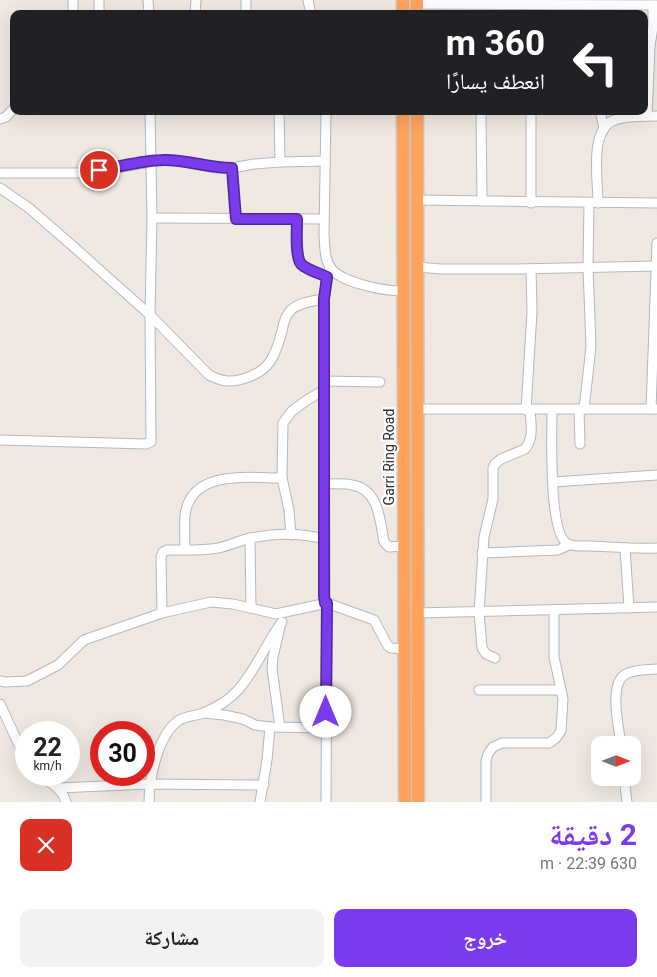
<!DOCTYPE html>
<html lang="ar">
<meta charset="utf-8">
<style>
:root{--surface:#fff;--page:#f2f2f2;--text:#222;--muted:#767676;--accent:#7c3aed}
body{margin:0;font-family:Roboto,"Noto Naskh Arabic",sans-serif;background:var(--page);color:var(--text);direction:rtl;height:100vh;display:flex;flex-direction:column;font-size:19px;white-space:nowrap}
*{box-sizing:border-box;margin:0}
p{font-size:16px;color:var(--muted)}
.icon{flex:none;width:28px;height:28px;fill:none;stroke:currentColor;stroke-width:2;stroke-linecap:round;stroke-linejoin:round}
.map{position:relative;height:802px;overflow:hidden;direction:ltr}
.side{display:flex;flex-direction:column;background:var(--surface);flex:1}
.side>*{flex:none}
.hud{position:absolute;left:10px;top:10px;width:638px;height:105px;border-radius:10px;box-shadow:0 5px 20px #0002;direction:rtl;background:#202124;color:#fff;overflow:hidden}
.needle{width:32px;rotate:90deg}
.fabs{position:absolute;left:591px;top:736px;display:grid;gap:10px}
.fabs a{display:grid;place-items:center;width:50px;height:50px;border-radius:10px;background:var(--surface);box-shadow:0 5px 20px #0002;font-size:25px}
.speed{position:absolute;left:15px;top:721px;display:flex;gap:10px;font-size:25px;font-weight:700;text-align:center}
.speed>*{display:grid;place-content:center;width:65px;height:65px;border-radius:50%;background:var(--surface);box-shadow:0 5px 20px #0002;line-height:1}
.speed small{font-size:12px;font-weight:400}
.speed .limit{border:8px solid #d22;background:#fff;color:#111}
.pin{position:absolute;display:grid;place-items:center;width:42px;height:42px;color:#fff;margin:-21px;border:2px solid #fff;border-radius:50%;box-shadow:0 1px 5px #0007}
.me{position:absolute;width:55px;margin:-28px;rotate:0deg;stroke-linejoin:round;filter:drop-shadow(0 0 4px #0008)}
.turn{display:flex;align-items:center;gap:18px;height:105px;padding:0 20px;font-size:22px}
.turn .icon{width:65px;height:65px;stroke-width:2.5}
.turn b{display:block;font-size:35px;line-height:42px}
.round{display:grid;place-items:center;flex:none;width:52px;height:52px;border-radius:10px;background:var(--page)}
.overview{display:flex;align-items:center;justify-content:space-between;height:85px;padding:0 20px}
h1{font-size:30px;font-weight:700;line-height:38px;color:var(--accent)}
.cta{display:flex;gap:10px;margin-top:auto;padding:10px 20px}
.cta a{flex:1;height:58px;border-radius:10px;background:var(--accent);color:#fff;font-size:20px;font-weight:700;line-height:58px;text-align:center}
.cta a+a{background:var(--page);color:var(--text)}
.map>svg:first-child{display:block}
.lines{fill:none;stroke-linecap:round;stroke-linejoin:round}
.minor-casing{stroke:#b4b7c1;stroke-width:11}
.highway-casing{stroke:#c9c9c9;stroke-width:15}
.minor{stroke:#fff;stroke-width:9}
.highway{stroke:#ffa35c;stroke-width:12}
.route-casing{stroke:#51269a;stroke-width:12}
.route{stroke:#7c3aed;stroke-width:9}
.labels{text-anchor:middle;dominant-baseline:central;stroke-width:4.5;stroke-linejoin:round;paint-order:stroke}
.street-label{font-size:14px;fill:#2e2e2e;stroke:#fff}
</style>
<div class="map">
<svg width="657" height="802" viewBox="0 0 657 802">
<rect width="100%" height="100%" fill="#efe9e1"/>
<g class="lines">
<g class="minor-casing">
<g id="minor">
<path d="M73,0v14"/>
<path d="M99,0v14"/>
<path d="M148,0l1,14"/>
<path d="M246,0v14"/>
<path d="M308,0l3,14"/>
<path d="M417,4l240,1"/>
<path d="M195,14l1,-14"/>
<path d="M279,111l1,51"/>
<path d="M326,111l-2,124c1,10 0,23 6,32 10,16 55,24 73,24"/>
<path d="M481,111l1,90"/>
<path d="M531,111v92"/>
<path d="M600,111l4,17"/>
<path d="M647,116l3,-70 3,-19v-22"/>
<path d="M0,119l6,-2 8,-9"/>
<path d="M232,168l3,51"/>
<path d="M0,173h83l81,-13 16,1 35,7h17l22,-4 26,-2 45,-1"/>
<path d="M0,188l29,20 46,40 75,67 59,60c12,6 20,8 34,4 27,-8 32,-22 39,-48 1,-6 4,-16 9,-21 8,-8 23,-9 33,-11"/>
<path d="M417,200l240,3"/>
<path d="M598,203c0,-24 -10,-78 20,-84 12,-3 27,-3 39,-3"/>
<path d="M152,218l172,1"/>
<path d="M297,219c0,11 -2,37 4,45 6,6 18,9 26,13"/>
<path d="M417,267l24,2h77l139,-3"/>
<path d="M325,381l55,1"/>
<path d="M417,409h240"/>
<path d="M579,409l1,35"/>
<path d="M584,409l7,-62 -3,-79 1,-65"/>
<path d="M651,409l6,-166"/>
<path d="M526,410l6,-98 -1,-43"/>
<path d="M552,410c0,22 -4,125 16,134 7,3 17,2 23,2 22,1 44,3 66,2"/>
<path d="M0,440l146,4 5,-2 -1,-127 2,-97 -2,-107"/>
<path d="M553,482l104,-7"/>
<path d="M325,484c9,0 18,-1 27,1 27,4 28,36 32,57l5,5 16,-1"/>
<path d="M291,535l-2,-25 -7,-32 1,-55 9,-12 15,-11 17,-10"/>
<path d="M250,538l1,70"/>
<path d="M625,548l4,60"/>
<path d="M185,550c0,-11 -1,-24 0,-35 6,-46 63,-37 97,-37"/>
<path d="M482,553l76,-3 11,-5"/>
<path d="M325,603l-1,-304 6,-33"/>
<path d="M162,613l-1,-56 2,-5 4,-2c17,0 34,1 51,-2 11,-2 22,-8 33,-10 24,-5 50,-5 73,1"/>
<path d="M417,613l240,-6"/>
<path d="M280,627l-7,30 -1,12 8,58"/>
<path d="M495,658l-9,-4 -4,-6 -3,-36 5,-75 9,-38v-31l2,-4 6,-5 24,-10c9,-11 6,-26 5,-39"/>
<path d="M0,681l5,1 22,-1 31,-16 26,-25 78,-27 49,-11 22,2 43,10 51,-11 47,17 14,26 3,2 14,1"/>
<path d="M479,690h82"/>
<path d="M0,704l26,56"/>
<path d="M204,713l20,2 19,4 12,6 15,2 56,1"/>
<path d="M621,745c-2,-17 -13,-62 5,-71 9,-5 21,-4 31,-5"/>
<path d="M40,775c10,8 23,14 26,27"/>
<path d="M624,778l3,24"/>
<path d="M58,788l91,-4 115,1"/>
<path d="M149,802c0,-23 9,-67 29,-81 6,-5 18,-5 25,-8 13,-5 26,-13 35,-23 18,-20 28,-47 44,-68"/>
<path d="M260,802l7,-42 3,-33"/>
<path d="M326,802l1,-199"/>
<path d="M486,802v-41l2,-7 5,-7 9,-4h47l7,-5 5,-7 2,-32 -9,-42v-47"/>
</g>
</g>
<g class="highway-casing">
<g id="highway">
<path d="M417,0v14"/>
<path d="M403,14v-14"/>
<path d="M403,111l2,691"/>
<path d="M417,111l1,691"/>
</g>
</g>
<use href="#minor" class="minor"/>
<use href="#highway" class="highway"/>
</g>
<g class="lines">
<g class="route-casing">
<path id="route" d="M99,170c21,-3 44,-10 66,-10 23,0 44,8 67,8l4,51h61c0,11 -2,37 4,45 6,6 18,9 26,13l-3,22v297l1,7h2l-1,109"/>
</g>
<use href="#route" class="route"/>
</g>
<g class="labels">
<g class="street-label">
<text transform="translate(389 457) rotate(-90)">Garri Ring Road</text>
</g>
</g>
</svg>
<div class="fabs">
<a><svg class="needle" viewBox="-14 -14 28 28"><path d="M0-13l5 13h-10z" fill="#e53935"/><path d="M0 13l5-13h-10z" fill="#767676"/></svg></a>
</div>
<div class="speed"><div>22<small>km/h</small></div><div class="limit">30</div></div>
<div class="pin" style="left:99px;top:170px;background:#d93025"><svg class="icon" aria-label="arrive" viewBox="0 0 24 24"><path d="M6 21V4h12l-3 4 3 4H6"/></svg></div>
<svg class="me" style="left:326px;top:712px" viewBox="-20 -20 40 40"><circle r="19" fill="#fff"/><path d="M0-13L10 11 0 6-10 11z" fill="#7c3aed"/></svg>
<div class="hud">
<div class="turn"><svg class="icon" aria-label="left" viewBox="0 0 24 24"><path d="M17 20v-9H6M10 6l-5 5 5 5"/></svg><div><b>360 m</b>انعطف يسارًا</div></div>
</div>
</div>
<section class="side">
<div class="overview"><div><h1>2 دقيقة</h1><p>630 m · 22:39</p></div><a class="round" style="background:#d93025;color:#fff"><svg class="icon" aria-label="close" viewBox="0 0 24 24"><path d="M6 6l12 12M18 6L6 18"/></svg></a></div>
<div class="cta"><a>خروج</a><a>مشاركة</a></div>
</section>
